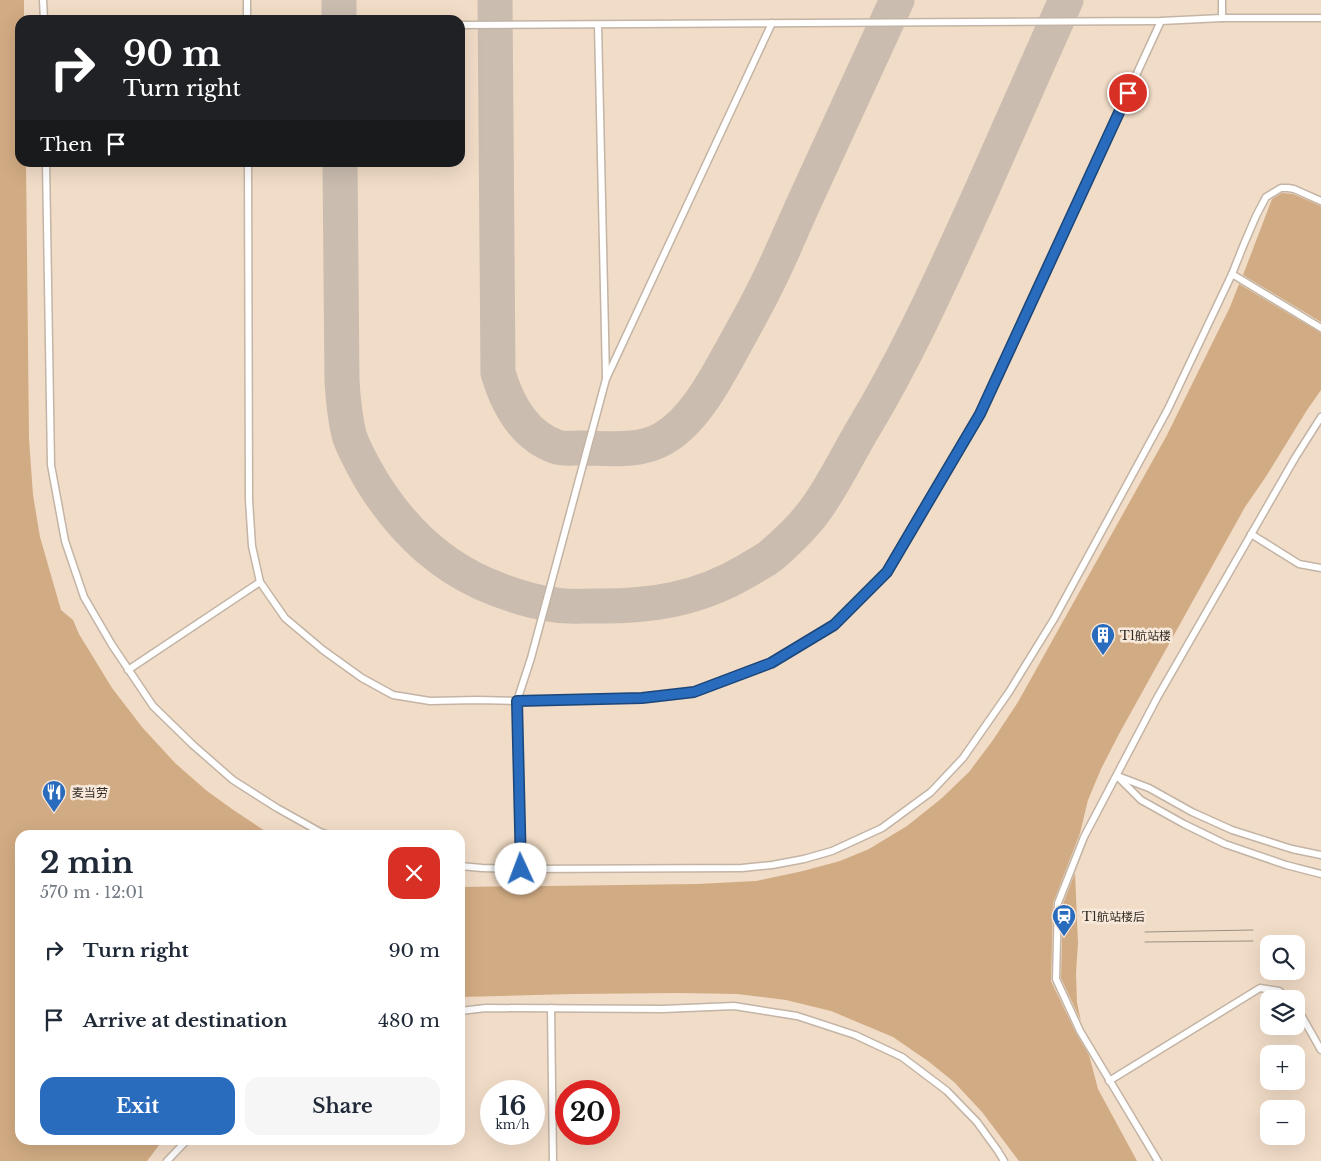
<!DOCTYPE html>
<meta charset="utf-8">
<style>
:root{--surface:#fff;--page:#f6f6f7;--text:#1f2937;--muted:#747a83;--accent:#296bbc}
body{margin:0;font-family:"Libre Baskerville","Noto Sans SC",serif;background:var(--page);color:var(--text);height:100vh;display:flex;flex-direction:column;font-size:19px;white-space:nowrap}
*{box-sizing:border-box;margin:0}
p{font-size:16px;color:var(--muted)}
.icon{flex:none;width:28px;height:28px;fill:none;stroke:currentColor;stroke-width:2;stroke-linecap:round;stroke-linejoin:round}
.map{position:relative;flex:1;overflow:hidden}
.side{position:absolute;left:15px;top:830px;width:450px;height:315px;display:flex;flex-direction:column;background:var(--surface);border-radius:15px;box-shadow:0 5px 20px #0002}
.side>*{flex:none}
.banner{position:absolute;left:15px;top:15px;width:450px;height:152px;border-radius:15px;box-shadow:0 5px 20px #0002;background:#202124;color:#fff;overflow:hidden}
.controls{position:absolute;left:1260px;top:935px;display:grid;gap:10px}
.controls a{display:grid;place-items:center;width:45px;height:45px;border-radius:10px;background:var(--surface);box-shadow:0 5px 20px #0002;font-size:25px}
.speed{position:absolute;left:480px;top:1080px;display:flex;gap:10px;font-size:25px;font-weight:700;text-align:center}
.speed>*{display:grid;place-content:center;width:65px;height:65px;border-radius:50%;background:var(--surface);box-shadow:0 5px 20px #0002;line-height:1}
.speed small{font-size:12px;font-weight:400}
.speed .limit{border:8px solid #d22;background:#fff;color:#111}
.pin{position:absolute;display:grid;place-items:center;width:42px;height:42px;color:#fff;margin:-21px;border:2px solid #fff;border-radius:50%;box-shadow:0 1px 5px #0007}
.me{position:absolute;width:55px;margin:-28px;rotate:358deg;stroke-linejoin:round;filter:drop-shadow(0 0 4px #0008)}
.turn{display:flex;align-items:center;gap:18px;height:105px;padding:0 25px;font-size:22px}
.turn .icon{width:65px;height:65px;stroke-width:2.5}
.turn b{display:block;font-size:35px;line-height:42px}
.then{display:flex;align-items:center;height:48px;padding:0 25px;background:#0003;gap:10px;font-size:19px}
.round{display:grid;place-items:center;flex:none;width:52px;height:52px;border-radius:15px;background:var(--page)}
.overview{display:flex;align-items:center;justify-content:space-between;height:85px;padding:0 25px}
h1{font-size:30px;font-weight:700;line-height:38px}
.action{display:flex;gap:10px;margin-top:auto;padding:10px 25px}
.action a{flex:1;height:58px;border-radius:15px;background:var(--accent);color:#fff;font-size:20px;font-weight:700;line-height:58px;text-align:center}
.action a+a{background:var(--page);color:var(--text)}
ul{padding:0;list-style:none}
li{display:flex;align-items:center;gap:15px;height:70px;padding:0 25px}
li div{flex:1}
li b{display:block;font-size:19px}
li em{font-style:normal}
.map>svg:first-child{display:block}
.built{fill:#f1dcc7;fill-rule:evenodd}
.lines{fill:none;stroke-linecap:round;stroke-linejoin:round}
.taxiway{stroke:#cabcaf;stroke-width:35}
.building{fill:#d1ab83}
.lane-casing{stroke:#c3b4a5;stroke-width:9}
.lane{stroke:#fff;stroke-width:6}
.tram{stroke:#9b9085;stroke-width:1}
.route-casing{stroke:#1b467a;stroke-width:12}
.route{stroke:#296bbc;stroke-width:9}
.labels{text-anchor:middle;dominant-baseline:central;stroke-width:5;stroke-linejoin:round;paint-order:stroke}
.poi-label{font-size:12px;fill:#312b25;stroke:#f8e8d9;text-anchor:start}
</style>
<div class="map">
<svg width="1321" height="1161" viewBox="0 0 1321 1161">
<rect width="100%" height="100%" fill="#f8e8d9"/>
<path class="built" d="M0,0h1321v1161h-1321zM20,20h440v142h-440zM20,835h440v305h-440zM1269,944h27v27h-27zM1269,999h27v27h-27zM1269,1054h27v27h-27zM491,1091h43v43h-43zM566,1091h43v43h-43zM1269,1109h27v27h-27z"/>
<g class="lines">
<g class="taxiway">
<path d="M339,0v20"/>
<path d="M495,0l3,373c9,30 26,63 59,74 6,2 15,1 22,1 27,0 61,5 85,-10 29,-17 49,-54 65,-83 13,-24 27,-48 39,-73 14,-28 26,-58 39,-86 30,-66 60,-131 90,-196"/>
<path d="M340,162l2,219c1,18 3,36 7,54 5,15 13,29 21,43 27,45 64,83 112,105 23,10 49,19 74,22 12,2 24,1 36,1 57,1 106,-6 156,-36 8,-5 17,-9 25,-16 16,-14 33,-30 45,-48 17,-24 30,-52 45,-77 44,-73 78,-149 113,-226 30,-67 60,-135 90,-203"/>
</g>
</g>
<g class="building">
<path d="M0,0h24v20h-4v142h6l3,277 4,56 7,42 21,73 12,10 6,14 33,54 30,39 33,36 32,28 25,18 39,26h-251v305h143l-16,21h-147z"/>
<path d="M1282,193l11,1 28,12v116l-78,-47 29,-76z"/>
<path d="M1239,284l82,49v57l-14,20 -42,68 -20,29 -126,227 -18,35 -13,31 -8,33 -27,70 -2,78 25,52 13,22 9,34 39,72h-118l-37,-49 -28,-30 -26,-21 -35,-24 -62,-26 -45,-11 -49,-6 -58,-1 -106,1 -113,3v-110l238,-3 58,-3 47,-10 37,-10 29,-12 38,-23 35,-28 27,-26 24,-32 25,-38 149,-267 63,-128z"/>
<path d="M1075,873l3,70 -2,30 1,30 4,18 -20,-43 2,-74z"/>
</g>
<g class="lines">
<g class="lane-casing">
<g id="lane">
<path d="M43,0l1,20"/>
<path d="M247,0v20"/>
<path d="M1222,18h99"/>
<path d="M460,25l701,-4 61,-3v-18"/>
<path d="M598,25l8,352"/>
<path d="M46,162l5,303 14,76 19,56 28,48 41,61 40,39 40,35 44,28 43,24 9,3"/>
<path d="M248,162l1,338 3,46 8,36 25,36 38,32 39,28 31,17 37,6 47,-1 40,1 125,-3 52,-6 77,-29 63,-38 53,-54 93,-157 181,-393"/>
<path d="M1232,274l89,54"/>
<path d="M1251,534l48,30 22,4"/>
<path d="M128,670l132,-88"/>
<path d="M1117,776l24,24 43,24 41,20 61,21 35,9"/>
<path d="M1120,777l29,11 43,24 40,18 60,19 29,6"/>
<path d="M460,866l22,2 39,1 221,-1 30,-3 32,-6 28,-8 50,-23 49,-36 32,-34 46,-66 45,-73 114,-210 64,-135 12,-30 12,-28 10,-19 15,-9h7l6,1 27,12"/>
<path d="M521,869l-4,-168 14,-43 75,-279 166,-356"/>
<path d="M1296,1006l25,44"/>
<path d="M551,1008l2,153"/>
<path d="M460,1011l26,-3 177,1 71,-3 63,10 58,19 47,22 45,34 30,31 21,29 6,10"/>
<path d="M1109,1081l151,-93 19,3 10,8"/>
<path d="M167,1161l20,-21"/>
<path d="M1158,1161l-78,-130 -24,-52 2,-76 26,-66 73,-139 138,-240 26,-41"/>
</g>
</g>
<use href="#lane" class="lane"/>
<g class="tram">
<path d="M1145,932l108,-2"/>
<path d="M1145,942l108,-1"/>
</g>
</g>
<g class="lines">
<g class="route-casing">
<path id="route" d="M521,869l-4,-168 125,-3 52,-6 77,-29 63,-38 53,-53 93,-158 148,-321"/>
</g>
<use href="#route" class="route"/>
</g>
<defs>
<g id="building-pin" transform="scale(1.25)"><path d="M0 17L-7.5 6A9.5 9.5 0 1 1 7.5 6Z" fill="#296bbc" stroke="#f8e8d9"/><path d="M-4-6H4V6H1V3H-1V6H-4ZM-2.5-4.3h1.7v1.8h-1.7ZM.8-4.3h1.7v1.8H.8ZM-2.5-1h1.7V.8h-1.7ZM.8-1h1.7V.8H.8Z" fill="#fff"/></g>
<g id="restaurant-pin" transform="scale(1.25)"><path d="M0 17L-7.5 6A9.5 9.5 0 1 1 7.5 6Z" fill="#296bbc" stroke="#f8e8d9"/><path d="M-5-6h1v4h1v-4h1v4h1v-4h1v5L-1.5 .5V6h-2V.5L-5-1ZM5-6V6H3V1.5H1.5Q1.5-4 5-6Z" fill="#fff"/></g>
<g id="station-pin" transform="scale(1.25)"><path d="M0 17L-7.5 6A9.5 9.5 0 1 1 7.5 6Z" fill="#296bbc" stroke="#f8e8d9"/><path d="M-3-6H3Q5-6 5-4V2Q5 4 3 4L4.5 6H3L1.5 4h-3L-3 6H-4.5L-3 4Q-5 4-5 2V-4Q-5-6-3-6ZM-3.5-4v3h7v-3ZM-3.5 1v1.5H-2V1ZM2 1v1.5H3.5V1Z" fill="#fff"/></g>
</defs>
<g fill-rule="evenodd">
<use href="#building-pin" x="1103" y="635"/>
<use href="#restaurant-pin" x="54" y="792"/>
<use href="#station-pin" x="1064" y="916"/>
</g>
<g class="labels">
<g class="poi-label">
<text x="1120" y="635">T1航站楼</text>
<text x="72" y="792">麦当劳</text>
<text x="1082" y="916">T1航站楼后</text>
</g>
</g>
</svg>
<div class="controls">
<a><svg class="icon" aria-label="search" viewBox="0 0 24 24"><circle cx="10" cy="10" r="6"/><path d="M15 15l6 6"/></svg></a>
<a><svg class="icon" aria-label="layers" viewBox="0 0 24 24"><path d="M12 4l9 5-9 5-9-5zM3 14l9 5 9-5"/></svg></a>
<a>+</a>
<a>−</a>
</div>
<div class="speed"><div>16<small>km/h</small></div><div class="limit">20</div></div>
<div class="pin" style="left:1128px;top:93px;background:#d93025"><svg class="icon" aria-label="arrive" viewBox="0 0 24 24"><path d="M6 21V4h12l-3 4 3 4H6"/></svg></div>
<svg class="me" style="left:521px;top:869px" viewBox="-20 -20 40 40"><circle r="19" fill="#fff"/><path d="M0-13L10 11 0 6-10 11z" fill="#296bbc"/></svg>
<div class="banner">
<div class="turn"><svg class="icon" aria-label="right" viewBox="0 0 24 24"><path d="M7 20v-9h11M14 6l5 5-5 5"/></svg><div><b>90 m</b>Turn right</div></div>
<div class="then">Then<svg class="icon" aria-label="arrive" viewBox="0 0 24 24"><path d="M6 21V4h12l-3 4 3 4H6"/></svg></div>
</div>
<section class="side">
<div class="overview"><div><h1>2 min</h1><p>570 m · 12:01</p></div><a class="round" style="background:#d93025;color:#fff"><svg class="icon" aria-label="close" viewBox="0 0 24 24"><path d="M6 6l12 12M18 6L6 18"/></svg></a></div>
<ul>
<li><svg class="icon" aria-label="right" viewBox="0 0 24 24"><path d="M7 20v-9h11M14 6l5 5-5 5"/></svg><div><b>Turn right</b></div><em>90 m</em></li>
<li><svg class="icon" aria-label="arrive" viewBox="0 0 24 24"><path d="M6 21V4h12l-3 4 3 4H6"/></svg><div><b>Arrive at destination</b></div><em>480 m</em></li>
</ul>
<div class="action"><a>Exit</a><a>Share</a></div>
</section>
</div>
